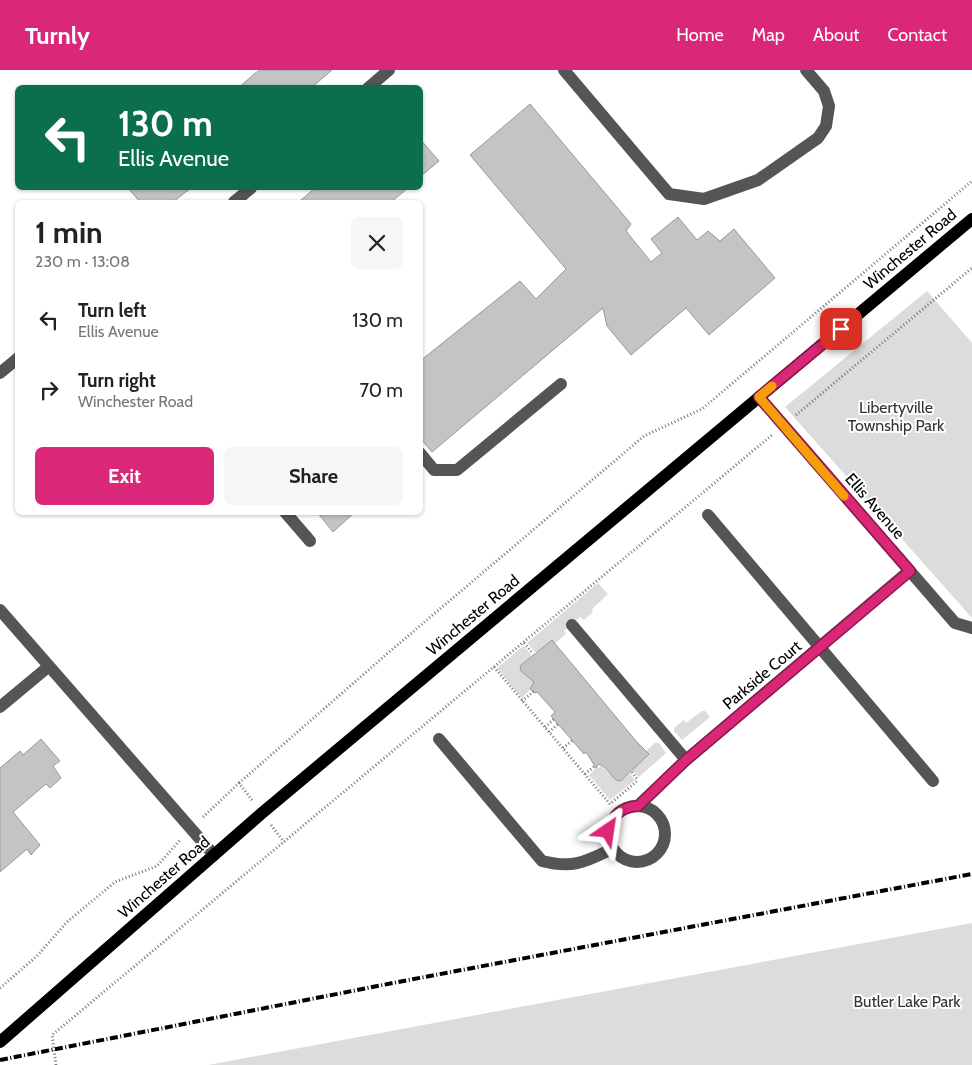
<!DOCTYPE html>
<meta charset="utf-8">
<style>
:root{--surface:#fff;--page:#f6f6f6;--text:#222;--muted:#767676;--accent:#db2777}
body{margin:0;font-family:Cabin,sans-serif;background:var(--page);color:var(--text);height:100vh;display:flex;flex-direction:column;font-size:19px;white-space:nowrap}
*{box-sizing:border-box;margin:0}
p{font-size:16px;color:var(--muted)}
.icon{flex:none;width:28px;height:28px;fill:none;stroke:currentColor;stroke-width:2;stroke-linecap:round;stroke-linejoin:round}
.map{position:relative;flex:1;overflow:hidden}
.side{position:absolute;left:15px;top:130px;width:408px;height:315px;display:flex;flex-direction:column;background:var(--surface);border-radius:8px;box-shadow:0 1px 4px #0004}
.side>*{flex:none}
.banner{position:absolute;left:15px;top:15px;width:408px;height:105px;border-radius:8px;box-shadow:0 1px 4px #0004;background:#0b6e4f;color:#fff;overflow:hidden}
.pin{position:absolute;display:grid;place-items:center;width:42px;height:42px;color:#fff;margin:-21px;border-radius:10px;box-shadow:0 2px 8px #0006}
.me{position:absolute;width:55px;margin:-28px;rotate:32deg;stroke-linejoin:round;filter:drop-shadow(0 0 4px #0008)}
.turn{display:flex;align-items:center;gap:18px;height:105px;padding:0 20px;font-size:22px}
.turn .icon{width:65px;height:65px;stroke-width:2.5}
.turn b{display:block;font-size:35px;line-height:42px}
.round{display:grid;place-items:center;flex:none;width:52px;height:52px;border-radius:8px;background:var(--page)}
.head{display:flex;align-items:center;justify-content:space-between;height:85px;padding:0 20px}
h1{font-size:30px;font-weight:800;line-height:38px}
.primary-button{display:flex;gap:10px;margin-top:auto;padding:10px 20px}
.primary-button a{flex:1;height:58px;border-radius:8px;background:var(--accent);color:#fff;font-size:20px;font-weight:800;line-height:58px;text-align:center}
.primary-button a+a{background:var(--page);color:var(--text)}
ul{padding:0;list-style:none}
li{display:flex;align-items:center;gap:15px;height:70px;padding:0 20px}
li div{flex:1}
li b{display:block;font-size:19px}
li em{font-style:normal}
header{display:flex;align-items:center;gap:30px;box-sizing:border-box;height:70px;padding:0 25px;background:var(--accent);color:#fff}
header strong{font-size:24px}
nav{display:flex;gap:28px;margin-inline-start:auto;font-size:18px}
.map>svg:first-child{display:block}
.green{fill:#dcdcdc}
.building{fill:#c4c4c4;stroke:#999}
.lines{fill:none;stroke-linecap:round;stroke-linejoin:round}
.path{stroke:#777;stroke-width:3;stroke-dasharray:1 2.5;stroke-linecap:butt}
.minor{stroke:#555;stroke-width:12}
.major{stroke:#000;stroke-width:12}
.rail{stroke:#000;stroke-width:4;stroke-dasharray:8 2.5 1 2.5;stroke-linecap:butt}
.route-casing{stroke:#8e194d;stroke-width:12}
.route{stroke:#db2777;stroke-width:9}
.slow{stroke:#f59e0b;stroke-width:9}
.labels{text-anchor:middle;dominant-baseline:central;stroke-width:4;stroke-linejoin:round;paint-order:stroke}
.street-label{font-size:16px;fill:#000;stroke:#fff}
.park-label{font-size:16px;fill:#333;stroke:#fff}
</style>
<header>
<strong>Turnly</strong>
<nav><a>Home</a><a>Map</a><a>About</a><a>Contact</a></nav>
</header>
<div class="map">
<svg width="972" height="995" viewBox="0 0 972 995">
<rect width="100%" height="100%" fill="#fff"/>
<g class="green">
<path d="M927,221l45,52v275l-187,-211z"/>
<path d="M598,513l10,11 -16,15 1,3 -9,8 -4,-3 -16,14 2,3 -11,9 -3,-3 -15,12h-2l-8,-9z"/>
<path d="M523,576l9,10 -12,10 1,5 13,11v4l-12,12 -25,-30z"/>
<path d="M702,641h3l5,6 -28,23 -8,-9v-3l10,-8 2,3z"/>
<path d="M655,673h4l7,10 -27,24 -8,-8 18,-15 -3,-3z"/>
<path d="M601,696l15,14 5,1 9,-7 5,6 -25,20 -21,-25 8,-8 2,1z"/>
<path d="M972,853v142h-764z"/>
</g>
<g class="building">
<path d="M259,0h73l-21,18h-73z"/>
<path d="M530,34l101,120 -5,7 25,31 11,-9 -11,-14 27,-22 19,23 11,-9 12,10 14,-12 41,49 -66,57 -23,-27 -55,47 -24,-29 -4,-18 -171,144 -12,-14v-77l100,-80 16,18 30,-30 -96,-114z"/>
<path d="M420,69l19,22 -19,16z"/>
<path d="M128,118h63l-18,14h-33z"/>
<path d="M315,118h93l-17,14h-88l-2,-2z"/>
<path d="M317,442h38l-22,20z"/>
<path d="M552,570l84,101 13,13 -28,27 -5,-1 -12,-13 -5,-3 -3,4 -10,-16 -2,2 -33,-38 4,-4 -18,-20 -2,1 -5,-4 4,-7 -13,-11 -1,-5z"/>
<path d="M41,669l19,22 -7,5 8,12 -11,10 -4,-4 -33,28 27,33 -9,10 -4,-6 -27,23v-104l20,-17 3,4z"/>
</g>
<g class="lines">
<g class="path">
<path d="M796,345l176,-147"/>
<path d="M524,573l9,11"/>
<path d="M494,597l116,137 27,-23"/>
<path d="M522,631l12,-10"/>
<path d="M545,657l9,-8"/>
<path d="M549,662l9,-8"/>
<path d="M563,678l10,-8"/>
<path d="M632,702l6,8"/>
<path d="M585,704l11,-9"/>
<path d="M239,713l149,-130 256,-217 58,-27 270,-228"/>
<path d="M203,747l36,-34 13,17"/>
<path d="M271,755l13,17"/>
<path d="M0,918l37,-32 30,-34 48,-40 42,-16 24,-27"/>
<path d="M56,995l-4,-30 720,-600"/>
</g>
<g class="minor">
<path d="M564,0l105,124 35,5 54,-19 60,-42 8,-12 3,-20 -5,-15 -18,-21"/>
<path d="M368,18l21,-18"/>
<path d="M234,132l17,-14"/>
<path d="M0,303l18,-15"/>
<path d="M759,327l196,226 17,5"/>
<path d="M420,383l14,17h23l104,-86"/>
<path d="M285,442l25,29"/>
<path d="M708,445l225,266"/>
<path d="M0,540l214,245"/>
<path d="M572,555l114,135"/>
<path d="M0,637l48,-40"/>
<path d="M439,669l103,122c31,8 43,1 70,-12"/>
<circle cx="637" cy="764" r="28"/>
<path d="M638,736l48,-46 223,-189"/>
</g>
<path class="major" d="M0,972l262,-229 710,-594"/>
<path class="rail" d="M0,990l398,-78 574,-108"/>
</g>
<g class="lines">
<g class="route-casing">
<path id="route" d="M608,761c5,-16 13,-24 30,-25l48,-46 224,-189 -151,-174 82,-68"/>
</g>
<use href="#route" class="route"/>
<path class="slow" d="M772,316l-13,11 85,99"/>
</g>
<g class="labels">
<g class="street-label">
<text transform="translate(910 179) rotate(-40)">Winchester Road</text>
<text transform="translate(875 436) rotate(49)">Ellis Avenue</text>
<text transform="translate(473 545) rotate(-40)">Winchester Road</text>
<text transform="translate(762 605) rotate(-40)">Parkside Court</text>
<text transform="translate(164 807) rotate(-41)">Winchester Road</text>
</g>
<g class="park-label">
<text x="896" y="337">Libertyville<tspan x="896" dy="18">Township Park</tspan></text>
<text x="907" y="931">Butler Lake Park</text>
</g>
</g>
</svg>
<div class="pin" style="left:841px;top:259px;background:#d93025"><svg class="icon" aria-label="arrive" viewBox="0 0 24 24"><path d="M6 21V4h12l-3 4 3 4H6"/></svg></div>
<svg class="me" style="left:608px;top:761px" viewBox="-20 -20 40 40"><path d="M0-17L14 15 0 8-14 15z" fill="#db2777" stroke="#fff" stroke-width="4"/></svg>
<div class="banner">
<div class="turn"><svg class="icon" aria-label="left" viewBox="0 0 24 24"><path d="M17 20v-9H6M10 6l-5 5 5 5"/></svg><div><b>130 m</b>Ellis Avenue</div></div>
</div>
<section class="side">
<div class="head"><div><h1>1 min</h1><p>230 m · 13:08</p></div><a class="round"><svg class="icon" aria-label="close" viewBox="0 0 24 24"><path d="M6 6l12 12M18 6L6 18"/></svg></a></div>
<ul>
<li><svg class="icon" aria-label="left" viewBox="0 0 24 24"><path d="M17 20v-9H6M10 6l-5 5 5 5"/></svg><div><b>Turn left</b><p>Ellis Avenue</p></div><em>130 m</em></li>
<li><svg class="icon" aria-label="right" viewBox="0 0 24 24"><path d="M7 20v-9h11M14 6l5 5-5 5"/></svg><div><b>Turn right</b><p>Winchester Road</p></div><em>70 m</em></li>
</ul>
<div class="primary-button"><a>Exit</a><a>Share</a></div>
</section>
</div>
